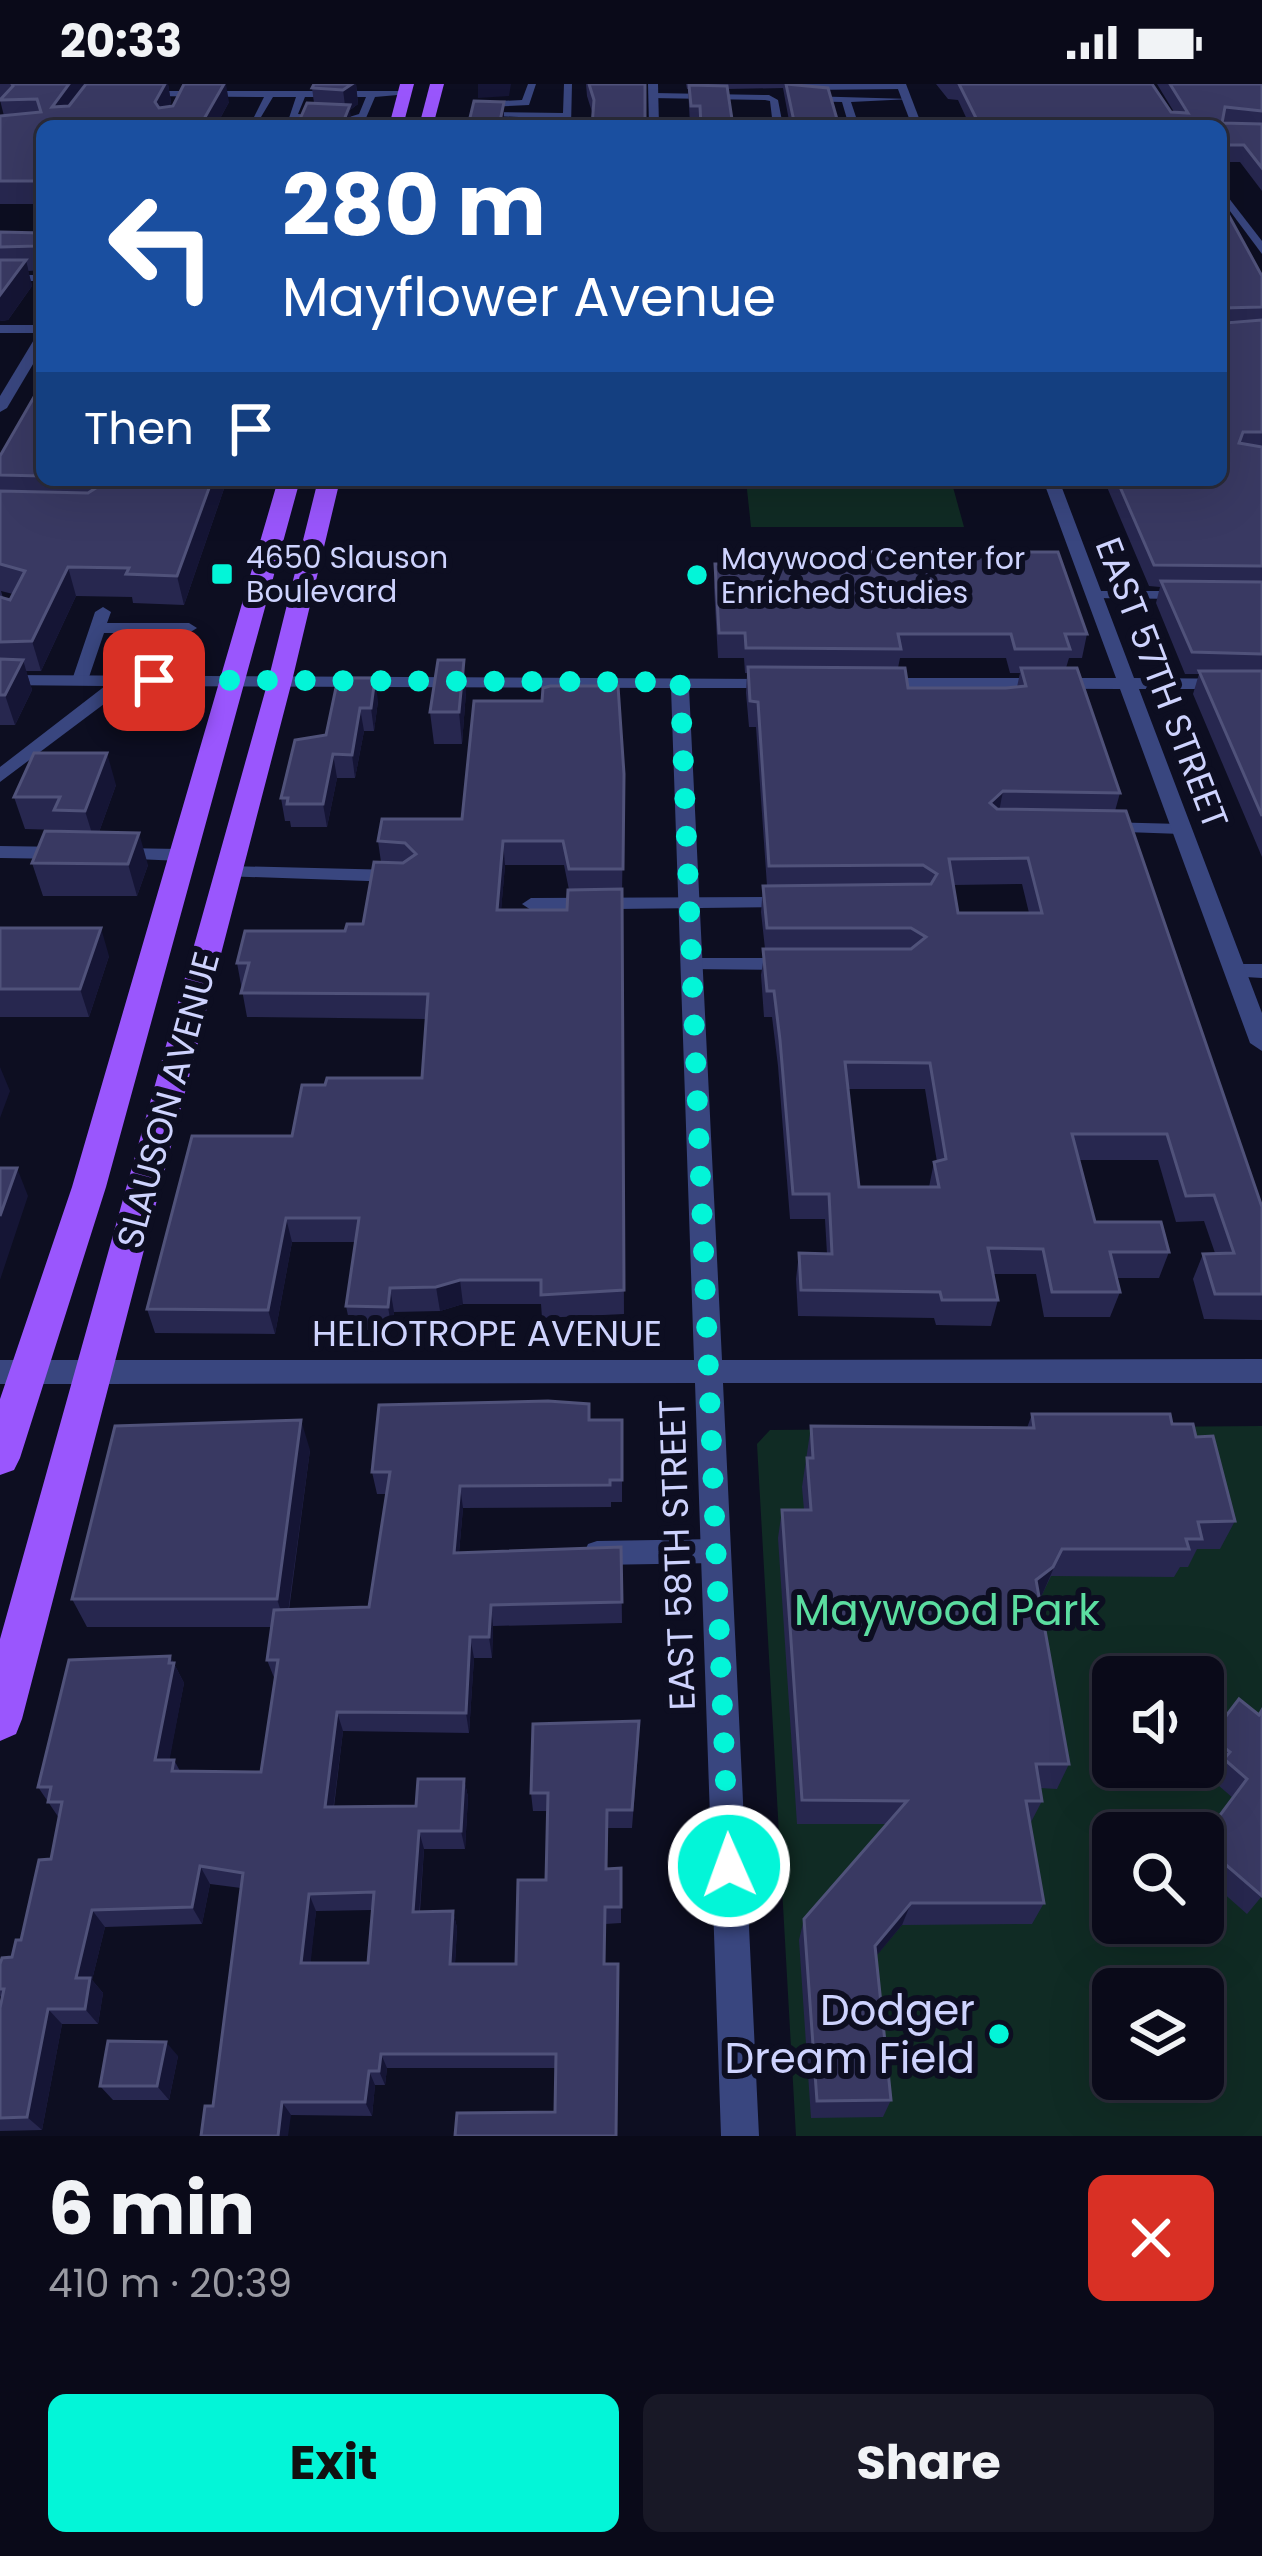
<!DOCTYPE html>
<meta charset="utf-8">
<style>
:root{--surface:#0a0a19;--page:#181826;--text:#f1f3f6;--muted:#999aa2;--line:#2a2b38;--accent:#03f5d8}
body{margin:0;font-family:Poppins,sans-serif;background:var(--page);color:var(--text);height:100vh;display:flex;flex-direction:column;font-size:45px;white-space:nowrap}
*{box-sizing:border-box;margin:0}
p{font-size:39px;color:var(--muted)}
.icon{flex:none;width:66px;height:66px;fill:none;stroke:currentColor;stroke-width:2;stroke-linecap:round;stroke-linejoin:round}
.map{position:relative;height:2052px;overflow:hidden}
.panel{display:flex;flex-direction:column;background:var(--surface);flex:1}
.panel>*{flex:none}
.guide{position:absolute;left:36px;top:36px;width:1191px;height:366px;border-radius:18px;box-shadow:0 12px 48px #0002,0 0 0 3px var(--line);background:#1a4fa0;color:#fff;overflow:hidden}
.fabs{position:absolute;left:1092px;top:1572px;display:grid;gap:24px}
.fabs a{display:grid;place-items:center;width:132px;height:132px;border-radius:18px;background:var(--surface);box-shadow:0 12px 48px #0002,0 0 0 3px var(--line);font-size:60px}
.pin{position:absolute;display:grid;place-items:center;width:102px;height:102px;color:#fff;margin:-51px;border-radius:24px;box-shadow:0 6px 18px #0006}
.me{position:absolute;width:132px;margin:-66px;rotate:358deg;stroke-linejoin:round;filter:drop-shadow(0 0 9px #0008)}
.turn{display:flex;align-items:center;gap:42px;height:252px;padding:0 48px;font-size:54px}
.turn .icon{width:156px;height:156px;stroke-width:2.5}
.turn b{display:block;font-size:84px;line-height:102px}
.then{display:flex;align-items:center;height:114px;padding:0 48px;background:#0003;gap:24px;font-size:45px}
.round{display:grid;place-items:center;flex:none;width:126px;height:126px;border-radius:18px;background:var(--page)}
.head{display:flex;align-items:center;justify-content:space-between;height:204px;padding:0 48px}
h1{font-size:72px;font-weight:700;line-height:90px}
.primary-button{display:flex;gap:24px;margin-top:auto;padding:24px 48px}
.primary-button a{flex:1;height:138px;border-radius:18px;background:var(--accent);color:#111;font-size:48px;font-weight:700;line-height:138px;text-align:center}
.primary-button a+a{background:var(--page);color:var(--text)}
.status{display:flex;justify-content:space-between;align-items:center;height:84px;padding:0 60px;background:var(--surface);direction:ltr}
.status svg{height:33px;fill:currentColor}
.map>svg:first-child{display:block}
.green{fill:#102b24;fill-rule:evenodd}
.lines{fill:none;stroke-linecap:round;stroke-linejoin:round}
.service{fill:#39467f;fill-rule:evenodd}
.minor{fill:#39467f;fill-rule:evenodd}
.tertiary{fill:#39467f;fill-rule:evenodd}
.primary{fill:#9a56fd;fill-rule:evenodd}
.wall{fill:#27274f;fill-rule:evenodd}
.shaded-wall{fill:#151535}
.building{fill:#393962;stroke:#50527a;stroke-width:3;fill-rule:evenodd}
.route{stroke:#03f5d8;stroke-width:21;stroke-dasharray:0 37.8}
.poi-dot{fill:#03f5d8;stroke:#0d0e21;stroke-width:4.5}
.labels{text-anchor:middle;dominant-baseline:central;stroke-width:12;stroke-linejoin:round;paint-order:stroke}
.far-poi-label{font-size:30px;fill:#ced3fe;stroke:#0d0e21;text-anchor:start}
.street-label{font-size:36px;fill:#ced3fe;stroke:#0d0e21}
.near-park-label{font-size:42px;fill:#5bdda0;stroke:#0d0e21}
.near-poi-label{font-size:42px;fill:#ced3fe;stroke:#0d0e21;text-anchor:end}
</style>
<div class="status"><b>20:33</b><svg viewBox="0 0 49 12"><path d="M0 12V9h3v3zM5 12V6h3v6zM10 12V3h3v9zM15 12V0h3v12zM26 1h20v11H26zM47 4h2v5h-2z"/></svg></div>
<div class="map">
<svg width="1262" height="2052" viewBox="0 0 1262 2052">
<rect width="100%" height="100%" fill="#0d0e21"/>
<g class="green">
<path d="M746,396h205l13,47h-213z"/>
<path d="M1262,1342v710h-466l-39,-692 13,-14zM1113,1593h90v90h-90zM1113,1749h90v90h-90zM1113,1905h90v90h-90z"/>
</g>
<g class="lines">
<g class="service">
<path d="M528,0h8l-7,21 -43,2 -2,5 79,1 1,-29h8l-1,42h-8v-7l-90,-4 7,-13 42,-2z"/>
<path d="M800,0h102l3,5 -100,1 1,6 105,3 -60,3 8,24h-10l-7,-24 -43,-1 -3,-14z"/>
<path d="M141,7h264l4,3 -34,3 -9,21 -19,6 -58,-6 7,-21h-23l-15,25 -5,-3 11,-22 -126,-1zM305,13h61l-7,17 -13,4 -48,-4z"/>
<path d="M654,9l115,2 9,5 5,26h-10l-3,-25 -5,-1 -114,-2z"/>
<rect x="0" y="191" width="42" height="6"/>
<path d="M1094,507h89l7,4 -7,4 -94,-1 -2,-3z"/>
<path d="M103,523l8,5 -4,11h82l8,5 -8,5h-85l-16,47 -2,3h-12l-2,-3 23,-68z"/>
<path d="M1104,738l77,2 9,5 -9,5 -83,-3 -3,-4z"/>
<path d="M0,762l65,1 9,6 -9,6 -65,-1z"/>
<path d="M121,764l59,1 9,6 -9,6 -65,-3 -3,-4 3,-4z"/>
<path d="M228,782l168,4 9,6 -9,6 -174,-6 -3,-4z"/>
<path d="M788,813l9,6 -2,4 -264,3 -9,-6 9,-6z"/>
<path d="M691,874h96l10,6 -10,6 -103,-1 -3,-5z"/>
<path d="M1235,880h27v14l-34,-2 -3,-5 3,-5z"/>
<path d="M716,1455l9,4 4,8 -4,8 -9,4 -119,2 -9,-3 -4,-9 4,-9 9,-3z"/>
</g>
<g class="minor">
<path d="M648,0h10l1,42h-10z"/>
<path d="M896,0h10l16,42h-10z"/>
<path d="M1221,104l41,53v13l-41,-55z"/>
<rect x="0" y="241" width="42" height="8"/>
<path d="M42,250v15l-35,59 -7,4v-16l35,-58z"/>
<path d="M1043,396h16l75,198 128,1v10h-123l123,324v38l-12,-8 -130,-354 -246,-1 -9,-5 9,-5h242z"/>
<path d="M0,591l786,4v8l-6,1h-91l33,672 540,-1v24h-539l36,753h-38l-26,-753 -599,1 -10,-4 -4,-8 4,-8 10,-4h598l-23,-672 -543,-2 -128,96v-15l105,-81 -105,-1z"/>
</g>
<path class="tertiary" d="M0,1276h96l10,4 4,8 -4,8 -10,4h-96z"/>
<g class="primary">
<path d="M400,0h14l-11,42h-14z"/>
<path d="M430,0h14l-11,42h-14z"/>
<path d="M278,396h22l-194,707 -86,271 -6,12 -14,5v-76l72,-212z"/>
<path d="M318,396h22l-48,201 -270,1038 -6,15 -16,7v-102l268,-958z"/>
</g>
</g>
<g class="wall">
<path d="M0,0h168l3,18 -2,5 60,-5 -13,24h-174v78h-42v-88h4l-4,-16z"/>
<path d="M314,0h42l2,20 -8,6 -36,-7 -2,-15z"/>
<path d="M586,0h60l-53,31 -6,-19z"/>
<path d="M686,0h113l40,42h-49l-7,-38 -56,1 6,37 -43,-2 -2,-35h-1z"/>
<path d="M936,0h216l19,28h3l-17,-28h105v107l-22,-29h-15l-4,-5v-31h-251l-12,-26 -10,-1z"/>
<path d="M1221,130l41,62v581l-69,-163 6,-20h-14l-29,-71 4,-16 -11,-1 -45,-106h117z"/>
<path d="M0,148l42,1v37l-14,1 4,15 -24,34 -8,1z"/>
<path d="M42,299v97h185l-43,125 -51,-2 -1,-6 -56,-1 -35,75h-15l6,19 -17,35h-15v-269zM1,507l12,3 -3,6 -7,-2z"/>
<path d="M726,468l361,82 -5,24h-13l-3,10 54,125 -5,18 147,396v113l-58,-1 -11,-40 10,-25 12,-1 -11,-32 -28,1 -18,-62h-79l16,62 74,30 -10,26h-43l4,14 -10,25h-66l-8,-43h-43l5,26 -7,26 -55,-1 -2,-7 -136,-2 -2,-37 3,-26 28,1 -2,-35h-35l-12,-153 -6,-49h-8l-3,-42 4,-26 -4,-37 2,-26h4l-11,-159h-7l-3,-34 1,-20h-2l-1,-15h-26l-4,-70 1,-24h11zM900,574h106l4,15h10l-3,14 -109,1 -10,-20zM1022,800l7,29h-71l-4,-28zM848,1005h77l12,73h-3l-5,25h-70z"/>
<path d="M338,594l40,23 -4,30h-10l-9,47h-18l-10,49h-36l-1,-6h-5l-4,-23 45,-63z"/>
<path d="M466,608l-4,52h-28l-4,-32z"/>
<path d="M624,690l-2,119 2,421 -82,4 -1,-14h-78l-23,7 -46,1 -2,18h-41l-5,-24 9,-64h-63l-17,92 -120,-1 -8,-24 145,-173 33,-51 97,-7 4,-59 -179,-2 -10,-54 108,-32 18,-7 18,-62 -3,-21zM505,781h59l5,25 -2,20h-66z"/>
<path d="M116,701l-17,47 49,33 -11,31h-94l-11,-33 29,-32 -1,-1 -35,-1 -11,-32z"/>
<path d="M0,844l109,28 -20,61h-89z"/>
<path d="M1032,1330l140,10 24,13 39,84 -15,28h-23l-9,18h-8l-6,10 -123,-1 -9,19 -3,2 30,167 -12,25 -17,-1 2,13 -12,23 14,79 -12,21 -130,1 -26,31 15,144 -8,17 -72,1 -12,-178 5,-21 82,-95h-89l-19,-286 4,-28h22l-2,-23 9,-61 216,2z"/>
<path d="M590,1336h32v82h-11v5l-148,1 -4,45 162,-6 1,76 -129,3 -1,32h-18l-5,75 -126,-2 -9,76 82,-1 48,-27 4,18 -3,52h-41l-4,62h33l4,17 -2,36h61l30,-84 2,-69h-15l-2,-18 108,-53 -7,88h-25v41l14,-1v55l-16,1 -50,188 1,-44h-169l-2,17h-10l-3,31 -81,-1 -78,-9 28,-218 -31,-4 -8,40 -97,3 -13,53 11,13 -5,31h-36l-20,106 -42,1v-123l2,-10 -2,-2v-32l12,-7 9,-17 30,-81 8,-41 -21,-31 132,-131 14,27 -15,77h5l6,11 81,1 14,-92 -8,-20 5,-33h-185l-15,-28 238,-149 -21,160 80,-3 17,-113h-9l-5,-22zM372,1826l-4,53h-58l6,-52z"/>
<path d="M1239,1615l23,197 -15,18 -44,-39v-37l30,-40 -22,-19 5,-8 -13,-10v-13z"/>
<path d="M178,1972l-9,44h-56l-13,-14z"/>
</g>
<g class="shaded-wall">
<path d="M69,0h20l-30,42 -7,-19z"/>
<path d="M165,0h3l3,18 -12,22 -4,-22z"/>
<path d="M224,0h2l3,18 -13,24h-16z"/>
<path d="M352,0h4l2,20 -8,6 2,16h-10l4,-13 -3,-23z"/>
<path d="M478,0h33l-2,12 -31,2z"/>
<path d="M504,18v24h-5z"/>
<path d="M42,153v34l-6,-25z"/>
<path d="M26,176l6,26 -24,34 -8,1v-26z"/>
<path d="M212,396h15l-43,125 -7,-29z"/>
<path d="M68,483l8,29 -35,75 -9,-30z"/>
<path d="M23,576l9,30 -17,35 -10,-30z"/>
<path d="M464,576l2,32 -4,52 -3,-32z"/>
<path d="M375,594l3,23 -4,30 -3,-23z"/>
<path d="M360,624l4,23 -9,47 -3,-23z"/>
<path d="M107,669l9,32 -21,58 -10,-32z"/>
<path d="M333,670l4,24 -10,49 -4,-23z"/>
<path d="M1003,707l-5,26 -8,-14z"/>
<path d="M139,749l9,32 -11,31 -9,-32z"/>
<path d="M503,757l2,24 -6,69 -2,-24z"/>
<path d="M101,844l8,28 -20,61 -9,-28z"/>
<path d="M0,983l10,24 -10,27z"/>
<path d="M17,1084l11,28 -28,84v-64z"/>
<path d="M286,1134l6,24 -17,92 -7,-24z"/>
<path d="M460,1196l3,24 -23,7 -4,-24z"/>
<path d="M390,1204l4,24 -2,18 -4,-23z"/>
<path d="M301,1336l9,30 -24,177 -9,-28z"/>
<path d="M460,1402l3,22 -6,66 -3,-21z"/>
<path d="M1062,1465l-20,46 -17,12 11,-27z"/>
<path d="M491,1521l2,21 -1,32 -3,-21z"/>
<path d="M470,1553l4,21 -5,75 -3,-20z"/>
<path d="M170,1572l14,27 -18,96 -11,-19z"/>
<path d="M337,1628l6,19 -12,95 -6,-19z"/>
<path d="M464,1695l4,18 -3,52 -4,-18z"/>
<path d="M419,1747l5,18 -6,79 -5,-16z"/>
<path d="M200,1782l10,18 -8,40 -10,-17z"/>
<path d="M309,1810l7,17 -7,68 -8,-16z"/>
<path d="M911,1819l-9,22 -34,41 7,-20z"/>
<path d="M92,1826l13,17 -13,53 11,13 -5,31 -13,-15 -9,-31z"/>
<path d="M453,1827l4,17 -3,51 -4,-15z"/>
<path d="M48,1925l14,15 -20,106 -15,-13z"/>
<path d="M166,1958l12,14 -9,44 -12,-14z"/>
<path d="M381,1970l6,14 -2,17 -6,-14z"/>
<path d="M369,1987l6,14 -3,31 -7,-14z"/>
<path d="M282,2018l9,13 -3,21h-10z"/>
</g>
<g class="building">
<path d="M12,0h57l-17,23 17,-1 17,-22h79l-10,18 4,6 14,-2 11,-22h40l-24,42h-158v55h-42v-65l41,-4 -4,-13 -37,1 13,-14z"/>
<path d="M314,0h38l-9,6 -31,-2z"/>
<path d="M589,0h56v42h-53l2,-26z"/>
<path d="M786,0l42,4 11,38h-44z"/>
<path d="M959,0h193l19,28 17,1 -18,-29h92v27l-37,-4 -3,16 40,1v44l-18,-23h-15l-8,-10v-9h-241z"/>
<path d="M689,1l38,1 6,40h-32l-1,-20h-9z"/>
<path d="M474,17l30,1 -5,24h-31z"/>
<path d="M307,19l43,2 -8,20 8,1h-53z"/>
<path d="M1221,130h7l34,62v31l-39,1 3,15 36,-3v112h-19l-4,11 23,4v119l-108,-1 -37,-85h104z"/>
<path d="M0,148l42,1v4l-6,9 -36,1z"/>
<path d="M0,176h26l-26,35z"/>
<path d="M42,299v93l-42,-1v-19z"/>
<path d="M93,396h119l-35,96 -51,-2 3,-6 -61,-1 -36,74 -32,1v-45l10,3 15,-29 -25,-7v-73l88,2 11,-7z"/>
<path d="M726,468h332l29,82h-22l5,15h-55l-4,-15h-113l3,15 -155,-1 -1,-15h-26l-4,-69h12z"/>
<path d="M1161,497l101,1v72l-70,-2z"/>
<path d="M0,575l23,1 -18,35h-5z"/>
<path d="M438,576h26l-5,52h-29z"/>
<path d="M748,583l157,1 3,20h98l20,-2 -5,-18h56l43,125 -117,-2 -13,12 7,6 129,2 136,396v87h-47l-12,-40 31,-1 -20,-58 -28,1 -19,-62h-95l23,88h66l8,30h-59l10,40h-68l-9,-43 -55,-1 10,52h-56l-2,-8 -139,-2 -2,-37 33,1 -3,-60h-36l-13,-154 -6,-49h-7l-4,-42h148l15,-12 -15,-9h-144l-4,-42 168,-2 6,-10 -14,-9 -154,1 -11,-164 -8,-1zM1028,774l14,55h-84l-9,-54zM845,978l85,1 16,96 -12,3 5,25h-80z"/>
<path d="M1199,587h63v145z"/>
<path d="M338,594h37l-4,30h-11l-8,47 -19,-1 -10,50h-36l1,-6h-7l14,-58 31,-5z"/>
<path d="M550,602h68l6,88 -1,95h-54l-6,-28h-60l-6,69h70l1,-20 54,-1 2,401 -83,5v-15h-81l-24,7 -46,1 -2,19 -42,-1 13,-88h-73l-18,92 -121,-1 45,-173h100l10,-51h23l2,-7h95l6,-84 -187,-1 8,-30h-12l8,-32h100l2,-7h16l11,-62 29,1 13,-9 -11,-11 -27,-2 4,-22h80l12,-118h68l1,-13z"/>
<path d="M34,669h73l-22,58 -31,-1 6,-13h-46z"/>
<path d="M45,747l94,2 -11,31 -96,-1z"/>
<path d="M0,844h101l-21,61h-80z"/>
<path d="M0,1084h17l-17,48z"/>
<path d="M548,1317l41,3v16h33v60h-12v5l-150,1 -6,67 167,-6 1,55 -131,3 -2,32h-19l-4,76 -129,-1 -12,95 91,-1 2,-27h46l-3,52h-42l-6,81 40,-1 -3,53h66l2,-84h28l2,-87h-17l2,-69 106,-3 -7,89h-25l-1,59 15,-1v39h-16l-1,57h14l-2,172h-161l2,-23 98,-1 1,-58h-175l-2,17h-10l-4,31h-83l-4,34h-77l4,-30h8l30,-233 -43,-7 -8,41 -100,3 -16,68h14l-5,31h-37l-21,108 -27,1v-110l4,-19h-4v-25l2,-6 10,-1 4,-17h5l18,-80 12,-1 11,-57h-14l3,-15h-13l31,-127 101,-4 -1,7h5l-19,97h19l-2,11 89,1 17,-112h-11l7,-50 95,-3 21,-135h-18l7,-67zM374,1808l-6,71h-67l8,-69z"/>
<path d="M1032,1330h138l2,10h21l3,13 17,-1 22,85 -37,1 4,17h-16l3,10h-127l-9,18 -17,13 33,184h-33l6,37h-16l18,102h-133l-36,43 16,154 -74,1 -13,-182 103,-118 -105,-1 -20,-290h29l-4,-52h6l-2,-32 223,2z"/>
<path d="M301,1336l-24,179h-205l43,-173z"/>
<path d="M1239,1615l20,16 3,-5v186l-59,-51v-7l44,-59 -23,-20 6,-7 -20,-15z"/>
<path d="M108,1957l58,1 -9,44h-57z"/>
</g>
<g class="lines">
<path class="route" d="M154,596l526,2 49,1184"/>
</g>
<g class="poi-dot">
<rect x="210" y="478" width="24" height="24" rx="6"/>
<circle cx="697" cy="491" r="12"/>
<circle cx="999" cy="1950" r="12"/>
</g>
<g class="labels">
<g class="far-poi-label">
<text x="246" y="473">4650 Slauson<tspan x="246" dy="34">Boulevard</tspan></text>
<text x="721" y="474">Maywood Center for<tspan x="721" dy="34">Enriched Studies</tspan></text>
</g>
<g class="street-label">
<text transform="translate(1162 599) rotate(69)">EAST 57TH STREET</text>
<text transform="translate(168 1016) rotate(-75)">SLAUSON AVENUE</text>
<text x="487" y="1249">HELIOTROPE AVENUE</text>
<text transform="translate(677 1471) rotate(-92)">EAST 58TH STREET</text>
</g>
<g class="near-park-label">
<text x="947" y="1526">Maywood Park</text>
</g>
<g class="near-poi-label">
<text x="975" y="1926">Dodger<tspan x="975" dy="48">Dream Field</tspan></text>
</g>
</g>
</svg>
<div class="fabs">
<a><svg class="icon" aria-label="sound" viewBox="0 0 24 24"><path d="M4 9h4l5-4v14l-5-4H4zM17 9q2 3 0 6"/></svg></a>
<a><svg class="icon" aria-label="search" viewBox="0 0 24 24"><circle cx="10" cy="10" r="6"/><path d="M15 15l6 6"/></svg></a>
<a><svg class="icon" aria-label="layers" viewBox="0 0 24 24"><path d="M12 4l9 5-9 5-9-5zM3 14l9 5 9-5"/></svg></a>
</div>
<div class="pin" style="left:154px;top:596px;background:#d93025"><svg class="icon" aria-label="arrive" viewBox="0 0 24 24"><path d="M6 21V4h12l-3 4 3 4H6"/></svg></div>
<svg class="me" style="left:729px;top:1782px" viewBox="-20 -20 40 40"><circle r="17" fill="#03f5d8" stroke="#fff" stroke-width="3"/><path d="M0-11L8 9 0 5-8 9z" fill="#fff"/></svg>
<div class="guide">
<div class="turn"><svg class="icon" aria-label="left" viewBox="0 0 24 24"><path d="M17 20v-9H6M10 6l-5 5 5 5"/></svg><div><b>280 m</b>Mayflower Avenue</div></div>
<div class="then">Then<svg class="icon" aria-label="arrive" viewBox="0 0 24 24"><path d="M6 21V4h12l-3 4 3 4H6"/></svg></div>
</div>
</div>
<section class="panel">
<div class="head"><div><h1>6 min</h1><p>410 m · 20:39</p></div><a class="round" style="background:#d93025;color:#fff"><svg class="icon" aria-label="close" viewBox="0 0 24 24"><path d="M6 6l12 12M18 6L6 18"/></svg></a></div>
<div class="primary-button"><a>Exit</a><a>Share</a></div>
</section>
